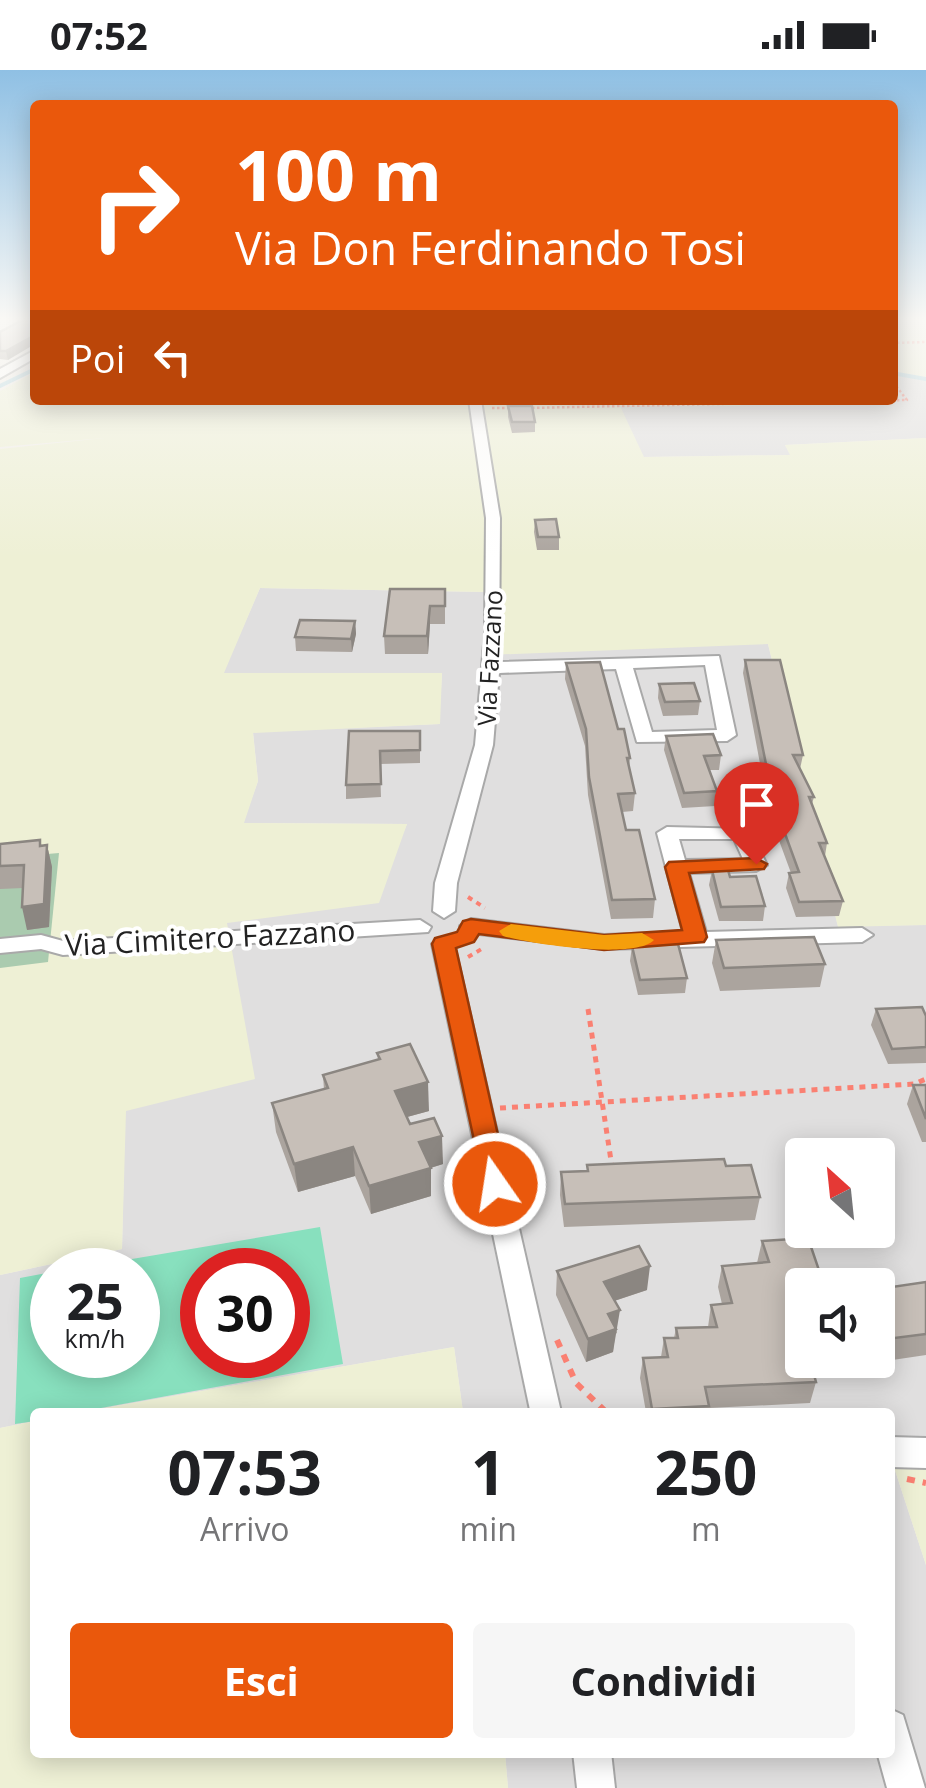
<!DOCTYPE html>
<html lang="it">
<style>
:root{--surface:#fff;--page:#f6f6f6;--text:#202124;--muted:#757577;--accent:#ea580c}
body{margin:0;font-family:"Open Sans",sans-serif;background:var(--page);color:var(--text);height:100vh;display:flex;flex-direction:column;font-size:38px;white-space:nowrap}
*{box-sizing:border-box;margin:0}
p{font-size:32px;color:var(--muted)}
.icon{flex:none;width:55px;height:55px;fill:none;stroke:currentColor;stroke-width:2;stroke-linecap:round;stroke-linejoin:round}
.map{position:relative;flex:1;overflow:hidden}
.side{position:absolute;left:30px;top:1338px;width:865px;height:350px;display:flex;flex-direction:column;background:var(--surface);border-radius:10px;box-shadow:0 5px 25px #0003}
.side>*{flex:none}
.hud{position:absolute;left:30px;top:30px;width:868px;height:305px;border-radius:10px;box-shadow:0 5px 25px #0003;background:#ea580c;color:#fff;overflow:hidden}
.needle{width:65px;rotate:333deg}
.buttons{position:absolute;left:785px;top:1068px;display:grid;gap:20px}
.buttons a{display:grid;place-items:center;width:110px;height:110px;border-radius:10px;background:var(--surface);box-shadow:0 5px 25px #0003;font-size:50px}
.speed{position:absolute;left:30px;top:1178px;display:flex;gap:20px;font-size:50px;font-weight:700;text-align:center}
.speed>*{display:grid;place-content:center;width:130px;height:130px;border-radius:50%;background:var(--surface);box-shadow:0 5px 25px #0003;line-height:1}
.speed small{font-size:25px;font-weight:400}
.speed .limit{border:15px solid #d22;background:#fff;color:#111}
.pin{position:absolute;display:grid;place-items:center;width:85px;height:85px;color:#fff;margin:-102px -42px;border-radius:50% 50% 50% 0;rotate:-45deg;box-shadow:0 0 10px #0007}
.pin .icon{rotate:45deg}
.me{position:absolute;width:110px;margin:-55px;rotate:347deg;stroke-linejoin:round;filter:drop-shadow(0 0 8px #0008)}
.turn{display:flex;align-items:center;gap:35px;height:210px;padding:0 40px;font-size:45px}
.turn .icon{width:130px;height:130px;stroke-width:2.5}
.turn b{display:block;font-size:70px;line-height:85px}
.then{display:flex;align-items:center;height:95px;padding:0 40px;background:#0003;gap:20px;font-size:38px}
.eta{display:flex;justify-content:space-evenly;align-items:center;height:170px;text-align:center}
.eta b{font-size:60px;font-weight:700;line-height:70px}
.primary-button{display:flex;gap:20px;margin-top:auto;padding:20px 40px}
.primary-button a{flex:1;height:115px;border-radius:10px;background:var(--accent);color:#fff;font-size:40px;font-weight:700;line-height:115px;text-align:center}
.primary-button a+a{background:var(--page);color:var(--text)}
.status{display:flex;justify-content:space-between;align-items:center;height:70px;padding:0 50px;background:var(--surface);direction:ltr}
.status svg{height:28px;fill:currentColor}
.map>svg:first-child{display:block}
.residential{fill:#e0dfdf;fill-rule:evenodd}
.farmland{fill:#eef0d5}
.cemetery{fill:#aacbaf}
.pitch{fill:#88e0be;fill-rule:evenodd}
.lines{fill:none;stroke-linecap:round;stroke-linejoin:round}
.stream{stroke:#aad3df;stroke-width:4}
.minor-casing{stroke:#a9a9a9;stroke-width:4}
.path-far3{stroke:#fa8072;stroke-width:2.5;stroke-dasharray:2.5 2.5;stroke-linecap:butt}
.path-far2{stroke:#fa8072;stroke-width:4;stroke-dasharray:5 5;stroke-linecap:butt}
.path-far1{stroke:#fa8072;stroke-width:5;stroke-dasharray:6 6;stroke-linecap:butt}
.path{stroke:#fa8072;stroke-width:6;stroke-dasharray:8 8;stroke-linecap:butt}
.minor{fill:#fff;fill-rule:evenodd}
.wall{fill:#aba49e}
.shaded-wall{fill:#8b8681}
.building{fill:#c7bfb8;stroke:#8b8681;stroke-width:2.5}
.route{fill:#ea580c;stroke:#983908;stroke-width:2.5}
.slow{fill:#f59e0b}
.labels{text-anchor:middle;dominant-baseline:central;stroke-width:8;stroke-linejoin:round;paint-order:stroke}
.far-street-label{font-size:25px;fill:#222;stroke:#fff}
.street-label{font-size:30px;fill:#222;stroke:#fff}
</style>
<div class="status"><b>07:52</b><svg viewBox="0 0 49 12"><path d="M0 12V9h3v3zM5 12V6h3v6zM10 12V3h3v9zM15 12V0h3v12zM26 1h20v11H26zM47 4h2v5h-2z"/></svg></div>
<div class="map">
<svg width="926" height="1718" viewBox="0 0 926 1718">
<rect width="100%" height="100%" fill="#f2efe9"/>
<g class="residential">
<path d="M893,305l33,5v58l-141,7 6,10 -148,2 -24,-51h121l-3,-6h155z"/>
<path d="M260,518l227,4 281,52 70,282 88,-1v526h-36v-39h-427l-9,-65 -372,65h-47v9l-35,7v-153l122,-26 3,-138 101,-189 168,-67 13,-31 -164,-1 15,-42 -5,-49 186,-8 3,-51h-219zM802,1085h76v75h-76zM52,1200h86v85h-86zM202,1200h86v85h-86zM802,1215h76v75h-76z"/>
<path d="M890,1385l36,110v223h-418l-3,-35 385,-1z"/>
</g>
<g class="farmland">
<path d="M893,247h33v63l-33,-5z"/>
<path d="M35,302v28h702l4,6h-121l24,51 146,-2 -5,-10 141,-7v487l-88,2 -70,-283 -281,11 -1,-63 -226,-4 -36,85h218l-2,51 -187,9 5,48 -14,42 163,1 -28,79 -152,20 28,156 -129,32 -4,138 -122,26v-826l104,-11 -104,9v-56z"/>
<path d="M454,1277l9,65h-381z"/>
<path d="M35,1351v331l470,1 3,35h-508v-360z"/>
<path d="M890,1381l36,2v112l-36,-110z"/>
</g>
<path class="cemetery" d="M59,783l-11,109 -48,6v-110z"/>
<path class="pitch" d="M320,1157l23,137 -264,48h-44v9l-20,3 5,-146 32,-6v83h86v-85h-71zM202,1200h86v85h-86z"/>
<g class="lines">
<g class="stream">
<path d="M892,303l34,6"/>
<path d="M0,316l35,-17"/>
</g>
<g class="minor-casing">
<g id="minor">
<path d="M35,280v8l-35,20v-9z"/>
<path d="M469,330h12l19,118 -1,144 220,-6 17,79 -9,6 -90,1 -21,-73 -117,4 -6,72 -36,138 -2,28 -11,7 -11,-7 2,-28 40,-138 10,-112 1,-115zM705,595l12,65 -65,2 -19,-64z"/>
<path d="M667,757l82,2 18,36 -11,6 -67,2 17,59 156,-4 11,7 -11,7 -258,7 -133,-16 -11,-7 11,-7 133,16 79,-3 -26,-99zM679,769h55l9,20 -58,1z"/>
<path d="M420,850l11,7 -3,5 -365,23 -22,-6 -41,4v-14l41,-4 22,6z"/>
<path d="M443,867l11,7 107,468 -31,-2 -98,-466z"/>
<path d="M890,1367l36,1v30l-36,-1z"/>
<path d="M890,1639l13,6 22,73h-38l-10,-36h13z"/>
<path d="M573,1682h38l4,36h-38z"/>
</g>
</g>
<g class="path-far3">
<path d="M892,273l34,-1"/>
<path d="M492,338h21"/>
<path d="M527,338l380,-8 -15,-19"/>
</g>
<g class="path-far2">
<path d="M468,827l17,11"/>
<path d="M468,887l17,-10"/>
</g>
<g class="path-far1">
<path d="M588,939l24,158"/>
<path d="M500,1038l414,-24 12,-5"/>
</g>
<g class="path">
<path d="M557,1270l19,43 30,29"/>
<path d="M907,1409l19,4"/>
</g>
<use href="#minor" class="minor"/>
</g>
<g class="wall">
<path d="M28,247l-20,43 -8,-1v-27z"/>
<path d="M508,336l27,16v10l-23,1 -4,-16z"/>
<path d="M535,450l24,17v13h-22l-3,-18z"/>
<path d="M445,519v35h-15l-2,30h-43l-1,-18z"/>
<path d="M355,551l1,13 -4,18 -56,-1 -1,-14z"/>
<path d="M745,590l58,95 -3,14 14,28 -2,7 15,39 -2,13 18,45 -4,15 -43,1 -10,-29 3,-15h2l-14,-38 4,-15 -8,-18 -15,1 -7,-19 2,-14 8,-1 -18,-96z"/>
<path d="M566,593l52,66 12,29 -1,11 6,24 -2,18 -11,1 4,18 29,69 -2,19 -42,1 -23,-124 -3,-49 -20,-67z"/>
<path d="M659,614l41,17 -2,14 -35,1 -5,-18z"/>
<path d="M349,661h71v32l-40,1 1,33 -35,2v-14z"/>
<path d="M666,666l55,19 -2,15h-10l8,21 -2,15 -33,2 -18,-58z"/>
<path d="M0,774l47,1 5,22 -3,60 -22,3 -4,-42 -23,1z"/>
<path d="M712,800l18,7 35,29 -2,15h-44l-10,-36z"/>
<path d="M716,870l109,24 -5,23 -100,4 -8,-28z"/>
<path d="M632,876l55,32 -2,15 -47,2 -8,-34z"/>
<path d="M876,939l50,7v47l-38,1 -17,-39z"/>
<path d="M377,983l52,58 -22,6 3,7 33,40 -12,4v28l-60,18 -16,-38 -57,16 -22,-60 -4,-29 52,-13 -1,-15 55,-15z"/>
<path d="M913,1015h13v57h-4l-15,-38z"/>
<path d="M587,1095l139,1 34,31 -5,23 -191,7 -4,-32 1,-23 26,-1z"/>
<path d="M762,1171l40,44v37h-3l17,60 -6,21 -101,5 -1,4h-62l-6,-34 3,-20 18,-1 3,-19h10l2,-10 32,-1 3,-22 11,-1 -4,-17 4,-21 35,-3z"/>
<path d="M557,1201l90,19 -33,11 3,32 -2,1 -2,18 -27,10 -30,-67z"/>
<path d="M926,1212v73l-47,7 -1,-4v-69z"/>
</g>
<g class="shaded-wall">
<path d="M35,265v9l-27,16 -2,-9z"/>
<path d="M430,536v18l-2,30 -1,-18z"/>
<path d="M355,551l1,13 -4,18 -1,-13z"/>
<path d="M47,775l5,22 -3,60 -22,3 -5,-23z"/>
<path d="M428,1012l1,29 -33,9 -1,-29z"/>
<path d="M442,1066l1,28 -23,7 -1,-29z"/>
<path d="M353,1077l2,29 -57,16 -4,-28z"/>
<path d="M431,1098v28l-60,18 -2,-28z"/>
<path d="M650,1196l-3,24 -45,15 2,-23z"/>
<path d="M620,1240l-7,42 -27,10 2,-23 20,-25z"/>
</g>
<g class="building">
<path d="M28,247h7v18l-29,16h-6v-19z"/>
<path d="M508,336h24l3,16h-23z"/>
<path d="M556,449l3,18h-21l-3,-17z"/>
<path d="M390,519h55v17h-15l-3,30h-43z"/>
<path d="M300,550l55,1 -4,18 -56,-2z"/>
<path d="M745,590h35l23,95h-10l21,42h-5l18,46h-8l24,58 -44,1 -10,-29 10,-1 -19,-52h10l-15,-32 -15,1 -7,-19 14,-1z"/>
<path d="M600,592l18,67h6l6,29h-3l8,35 -17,1 8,36h13l16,69 -43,1 -23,-123 -3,-48 -20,-66z"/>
<path d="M694,613l6,18 -35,1 -6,-18z"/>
<path d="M349,661h71v19l-40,1 1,33 -35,1z"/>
<path d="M713,664l8,21 -17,1 13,35 -33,2 -18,-57z"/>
<path d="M40,770v6l7,-1 -3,59 -22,3 2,-42 -24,1v-22z"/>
<path d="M712,800h16l2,7 26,-1 9,30 -44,1z"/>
<path d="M814,867l11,27 -101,4 -8,-28z"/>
<path d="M678,874l9,34 -47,2 -8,-34z"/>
<path d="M922,937l4,9v31l-34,2 -16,-40z"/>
<path d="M410,974l18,38 -33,9 15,33 24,-6 8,18 -23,6 12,26 -62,18 -16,-39 -59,17 -22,-61 56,-15 -5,-13 57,-16 -3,-6z"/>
<path d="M913,1015h13v34z"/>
<path d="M724,1089l2,7 25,-1 9,32 -195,7 -4,-32 27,-1 -1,-6z"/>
<path d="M808,1168l16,47h-22v16l-8,1 8,32v26h8l6,22 -111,5 4,19 -57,3 -9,-51 25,-1 -4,-19h14l-2,-10 41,-1 -6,-22 21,-2 -10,-37 47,-4 -7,-21z"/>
<path d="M639,1176l11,20 -46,16 16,28 -12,4 8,15 -28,10 -31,-68z"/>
<path d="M926,1212v52l-39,5 -9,-22v-28z"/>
</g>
<linearGradient id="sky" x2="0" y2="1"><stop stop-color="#8fc0e4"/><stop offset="0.51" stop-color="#f9f8f5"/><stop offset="1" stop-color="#f9f8f5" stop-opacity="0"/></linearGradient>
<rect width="926" height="488" fill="url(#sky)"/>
<path class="route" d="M756,788l11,6 -3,5 -75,4 18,64 -3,5 -100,8 -125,-16 -5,8 -18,6 53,236 -4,8 -10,3 -10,-3 -53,-248 3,-6 22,-6 6,-11 8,-2 133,16 78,-5 -17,-63 4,-5z"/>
<path class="slow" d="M511,854l93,11 38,-2 12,7c-19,20 -124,4 -151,-4l-4,-5z"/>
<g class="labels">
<g class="far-street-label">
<text transform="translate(489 588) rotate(-87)">Via Fazzano</text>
</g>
<g class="street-label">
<text transform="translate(210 867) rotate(-3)">Via Cimitero Fazzano</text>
</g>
</g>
</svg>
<div class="buttons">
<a><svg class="needle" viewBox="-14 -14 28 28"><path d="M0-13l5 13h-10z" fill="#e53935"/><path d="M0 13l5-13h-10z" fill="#757577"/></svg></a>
<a><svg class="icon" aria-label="sound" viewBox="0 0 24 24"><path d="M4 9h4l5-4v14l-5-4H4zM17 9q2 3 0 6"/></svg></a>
</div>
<div class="speed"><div>25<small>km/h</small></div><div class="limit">30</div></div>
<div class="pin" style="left:756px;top:794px;background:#d93025"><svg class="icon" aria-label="arrive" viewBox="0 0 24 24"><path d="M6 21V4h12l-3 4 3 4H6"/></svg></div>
<svg class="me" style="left:495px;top:1114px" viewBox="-20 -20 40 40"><circle r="17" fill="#ea580c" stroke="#fff" stroke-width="3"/><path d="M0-11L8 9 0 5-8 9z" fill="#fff"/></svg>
<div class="hud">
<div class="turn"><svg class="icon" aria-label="right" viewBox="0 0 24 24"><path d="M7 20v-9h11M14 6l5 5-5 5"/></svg><div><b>100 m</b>Via Don Ferdinando Tosi</div></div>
<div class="then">Poi<svg class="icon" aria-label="left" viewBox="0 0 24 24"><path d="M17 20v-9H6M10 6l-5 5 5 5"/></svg></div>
</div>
<section class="side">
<div class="eta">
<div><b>07:53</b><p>Arrivo</p></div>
<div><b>1</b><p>min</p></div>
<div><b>250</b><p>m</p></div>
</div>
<div class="primary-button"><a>Esci</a><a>Condividi</a></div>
</section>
</div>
